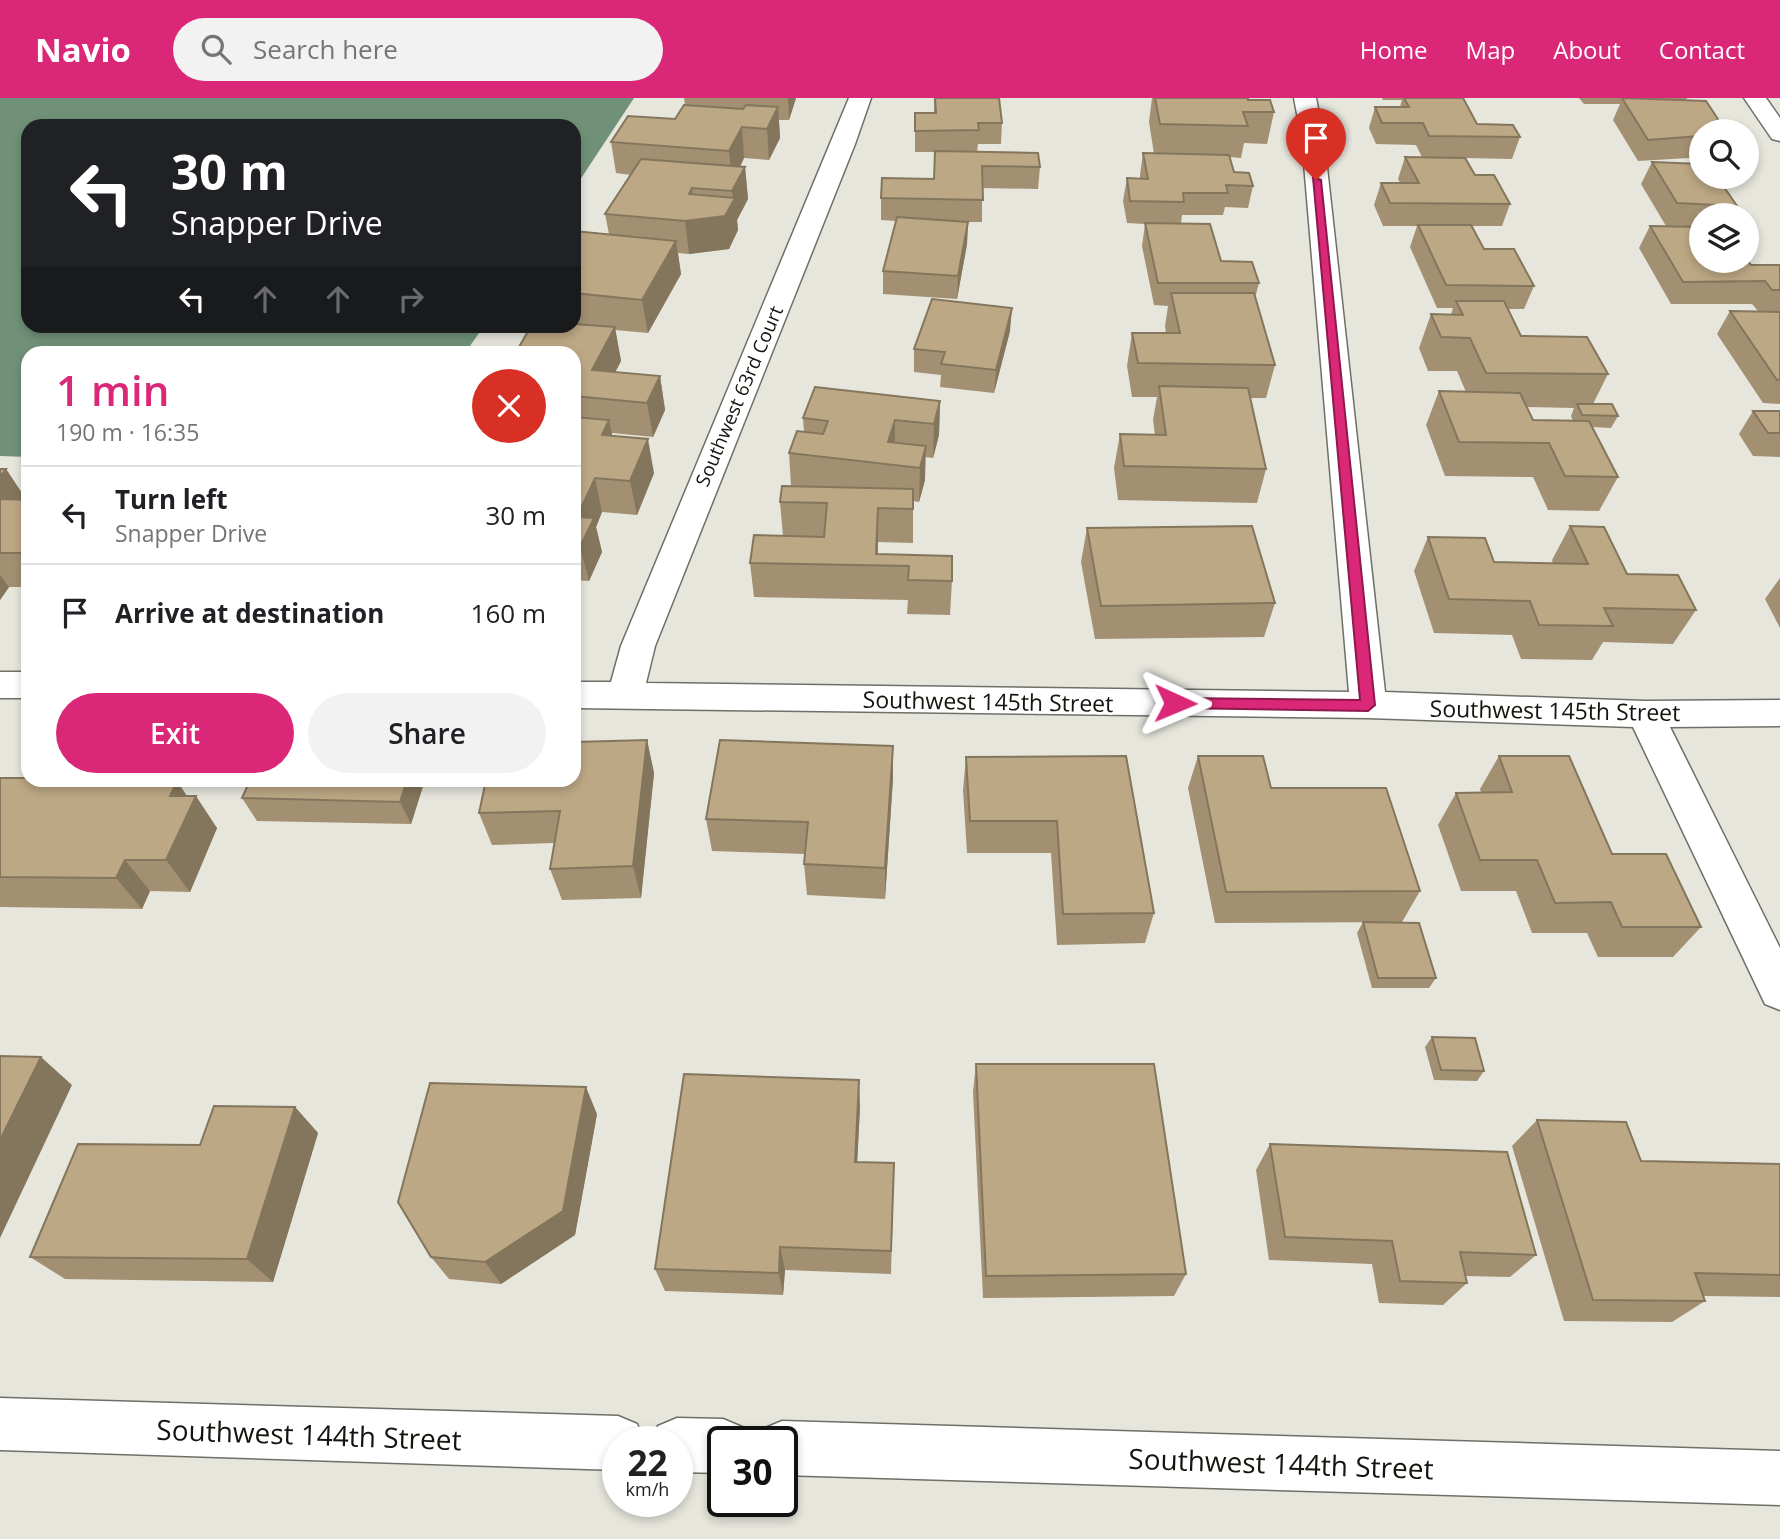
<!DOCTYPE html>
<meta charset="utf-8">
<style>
:root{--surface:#fff;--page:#f2f2f2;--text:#202124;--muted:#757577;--line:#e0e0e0;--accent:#db2777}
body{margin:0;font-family:"Open Sans",sans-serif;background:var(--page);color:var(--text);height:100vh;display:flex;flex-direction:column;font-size:26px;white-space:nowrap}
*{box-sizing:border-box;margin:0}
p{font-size:23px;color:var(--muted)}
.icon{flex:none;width:38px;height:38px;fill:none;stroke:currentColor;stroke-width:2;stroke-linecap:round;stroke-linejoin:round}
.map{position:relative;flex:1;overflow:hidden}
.panel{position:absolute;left:21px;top:248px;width:560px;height:441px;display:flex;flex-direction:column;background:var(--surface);border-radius:21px;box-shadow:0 4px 10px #0003}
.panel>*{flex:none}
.top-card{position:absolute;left:21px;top:21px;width:560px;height:214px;border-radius:21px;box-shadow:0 4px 10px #0003;background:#202124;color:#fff;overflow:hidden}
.controls{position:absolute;left:1689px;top:21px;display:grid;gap:14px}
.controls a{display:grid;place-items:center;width:70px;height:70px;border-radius:50%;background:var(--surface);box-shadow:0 4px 10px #0003;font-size:35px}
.speed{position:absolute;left:602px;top:1328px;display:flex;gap:14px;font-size:35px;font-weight:700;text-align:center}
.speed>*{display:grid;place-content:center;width:91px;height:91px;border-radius:50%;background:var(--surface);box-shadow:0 4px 10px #0003;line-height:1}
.speed small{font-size:18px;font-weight:400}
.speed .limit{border:4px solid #111;border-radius:10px;background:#fff;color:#111}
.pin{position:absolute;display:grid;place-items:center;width:60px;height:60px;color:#fff;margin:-72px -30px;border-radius:50% 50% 50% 0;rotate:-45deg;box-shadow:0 0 7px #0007}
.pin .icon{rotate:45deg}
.me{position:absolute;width:77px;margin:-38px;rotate:91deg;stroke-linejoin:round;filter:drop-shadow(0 0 5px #0008)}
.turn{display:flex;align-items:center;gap:24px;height:147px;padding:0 35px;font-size:32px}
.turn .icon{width:91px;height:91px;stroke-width:2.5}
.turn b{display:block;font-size:49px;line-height:60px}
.lanes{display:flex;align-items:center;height:66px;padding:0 35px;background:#0003;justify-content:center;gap:35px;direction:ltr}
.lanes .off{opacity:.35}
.round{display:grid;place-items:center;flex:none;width:74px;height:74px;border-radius:37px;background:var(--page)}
.overview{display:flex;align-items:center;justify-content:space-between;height:119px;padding:0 35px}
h1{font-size:42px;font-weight:600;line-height:52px;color:var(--accent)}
.action{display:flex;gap:14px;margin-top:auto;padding:14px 35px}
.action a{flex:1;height:80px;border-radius:42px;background:var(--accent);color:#fff;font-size:28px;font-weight:600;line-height:80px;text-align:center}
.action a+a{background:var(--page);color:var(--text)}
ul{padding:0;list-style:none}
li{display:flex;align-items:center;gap:21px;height:98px;padding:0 35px;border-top:2px solid var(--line)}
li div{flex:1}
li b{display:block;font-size:26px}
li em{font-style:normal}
header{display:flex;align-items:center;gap:42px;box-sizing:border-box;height:98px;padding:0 35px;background:var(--accent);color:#fff}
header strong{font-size:33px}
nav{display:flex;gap:38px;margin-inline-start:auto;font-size:24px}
.search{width:490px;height:63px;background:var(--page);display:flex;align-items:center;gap:18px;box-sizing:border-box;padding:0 24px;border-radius:38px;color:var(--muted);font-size:26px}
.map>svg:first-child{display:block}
.water{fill:#709178}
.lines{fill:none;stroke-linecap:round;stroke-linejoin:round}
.minor-casing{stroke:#6f6f68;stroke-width:3}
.minor{fill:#fff;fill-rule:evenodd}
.wall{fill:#a39072;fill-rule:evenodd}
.shaded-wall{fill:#84765d}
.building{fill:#bda885;stroke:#84765d;stroke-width:2}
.route{fill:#db2777;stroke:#8e194d;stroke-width:2}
.labels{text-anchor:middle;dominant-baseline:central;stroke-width:5;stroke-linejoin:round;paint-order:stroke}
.far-street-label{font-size:19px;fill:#151412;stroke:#fffffe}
.street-label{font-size:23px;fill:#151412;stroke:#fffffe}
.near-street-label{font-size:28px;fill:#151412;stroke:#fffffe}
</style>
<header>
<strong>Navio</strong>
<div class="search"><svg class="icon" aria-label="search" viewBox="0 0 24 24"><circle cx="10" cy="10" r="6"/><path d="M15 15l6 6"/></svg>Search here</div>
<nav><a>Home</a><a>Map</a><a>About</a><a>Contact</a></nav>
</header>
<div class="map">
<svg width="1780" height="1441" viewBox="0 0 1780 1441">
<rect width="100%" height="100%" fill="#e6e6dd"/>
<path class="water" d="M0,0h634l-60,91v-63h-546v200h456l-19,27 -437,1v103l-28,-1z"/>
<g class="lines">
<g class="minor-casing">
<g id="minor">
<path d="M849,0h22l-16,46 -200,502 -9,37 703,9 -47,-552 -8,-42h22l8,42 61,552 260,9 135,-1v26l-110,1 110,221v62l-15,-6 -132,-277 -265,-9 -794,-10v-26h37l10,-36z"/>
<path d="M1744,0h22l14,20v23l-8,-2z"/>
<rect x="0" y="574" width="28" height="26"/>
<path d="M0,1300l618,18 19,8 7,18h-26v28l-618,-20z"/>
<path d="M677,1320l46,1 19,8 6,15h-25v31l-46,-1v-30h-25l6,-16z"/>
<path d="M782,1323l998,30v54l-998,-30v-33h-24l5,-13z"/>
</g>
</g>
<use href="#minor" class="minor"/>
</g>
<g class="wall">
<path d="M684,0h112l-7,22h-10l1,18 -11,22 -25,-2 -4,9h5l3,32 -11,21 1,10 -9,19 -40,5 -11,-1 3,21 -33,59 -33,-3 6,31 -6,11 45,4 5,34 -12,27 -41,-4v3l42,37 -17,42 -35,-3 -6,15 6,25 -13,29 -15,-1v-349l35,3 -4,-20 26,-39 -15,-2 -5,-31 64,-23 10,-14z"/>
<path d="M934,0h65l3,25 -1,21h-23l-1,8 63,15 -2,22 -56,-1v34h-17h3l-1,22 -10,55 -74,-5v-23l13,-50 -15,-1v-22l53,-19 1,-27h-20v-39h19z"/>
<path d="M1152,0h96v2l26,12 -7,32 -23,-1 -3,15 -11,-1 4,15 19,14 -5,22 -23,-1 -2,8h-41l-1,8 40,38 38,22 -4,15 20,67 -9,33h-16l16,71 -9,34 -139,-3 -4,-32 6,-34 35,1 -2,-15 4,-23h-25l-5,-31 5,-33h34l-1,-7 3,-20 -14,-1 -12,-59 3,-22 -18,-1 -4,-22 4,-23 13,1v-4l3,-22 11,1 -5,-32z"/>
<path d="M1382,0h81l14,26 43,13 -8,22 -46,-1 9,17 35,29 -8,22h-30l12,23 50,37 -10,23h-16l13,27 87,38 -15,30 25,12 -7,12 -19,-1 26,50 -19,34 -51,-1 -15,-33 -88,-1 -19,-51 13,-34 27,1 -9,-21h-29l-9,-23 12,-34h20l2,-6h-16l-27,-61 7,-21h-34l-9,-21 7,-22h19l-2,-4 7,-22h17l-6,-12 -40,-1 -7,-16 6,-21h25l2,-7h-19zM1527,309l47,1 -3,8 2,5 -40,-1z"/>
<path d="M1579,0h108l-1,2 20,1 -5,46 -12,11 -51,3 -25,-41 7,-16h-36z"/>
<path d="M1652,64l85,44 -5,9h-31v46h45v-17l6,7 -5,9 4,5h29v139l-17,-1 -46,-69 13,-23h28l-6,-7h-81l-32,-56 11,-22h16l-25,-42z"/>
<path d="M1010,233l-16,62 -54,-6 1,-12 -27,-3v-23z"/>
<path d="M940,303l-1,34 -6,23 -8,-1v23l-6,22 -6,-1v42l-35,-1v12l74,27 -2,34 -43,-1 1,-14 -154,-3 -4,-34 33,-27 -3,-34 11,-16 -2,-33 15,-21 -1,-14z"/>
<path d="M1753,313h27v46l-27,-1 -14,-22z"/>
<path d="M0,371h6l20,31h2v87h-19l-9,13z"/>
<path d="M1570,428l57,48 69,36 -23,34 -70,-2 -11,18 -71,-1 -9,-24 -78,-2 -20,-62 14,-34 66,25 59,2 -1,-4z"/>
<path d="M1087,430l188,75 -11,34 -169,2 -14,-77z"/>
<path d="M1780,480v50l-15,-29z"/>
<path d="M647,642l7,33 -13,125 -79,2 -12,-31 4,-26 -62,2 -13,-32z"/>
<path d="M893,648v32l-8,121 -78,-4 -3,-31 1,-10 -93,-3 -6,-32z"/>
<path d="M1126,658l28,157 -9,30 -88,2 -6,-92h-84l-4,-63 3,-33z"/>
<path d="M1198,658l73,32 149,103 -18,31 -187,1 -27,-135z"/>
<path d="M1499,658l113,98 89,73 -28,30h-75l-11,-24h-55l-16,-42h-55l-23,-66 18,-32 25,-1 -1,-3z"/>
<path d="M0,680l177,3 10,15 30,32 -27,64 -40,-1 -8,18 -142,-2z"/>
<path d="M250,682h175l-14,44 -154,-3 -15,-23z"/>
<path d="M1363,824l73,56 -7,10h-57l-15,-55z"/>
<path d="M1432,939l52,34 -7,10 -43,-1 -9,-33z"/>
<path d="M976,966l210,210 -12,22 -191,2 -10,-206z"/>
<path d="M295,1009l23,26 -45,149 -208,-3 -35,-22z"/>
<path d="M860,1009l-3,55 37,1 -3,111 -106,-4 -2,25 -118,-4 -10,-22z"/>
<path d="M597,1016l-22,121 -74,49 -52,-5 -18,-22z"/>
<path d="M1537,1022l104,41 139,3v133l-77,-1 2,5 -33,21 -108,-1 -52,-175z"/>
<path d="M1270,1046l266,111 -26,22 -45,-1 2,7 -24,22 -64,-2 -7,-39 -103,-4 -13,-90z"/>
</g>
<g class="shaded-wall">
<path d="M788,0h8l-7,22z"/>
<path d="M778,9l2,31 -11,22 -2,-31z"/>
<path d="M1718,21l-6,12h-7z"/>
<path d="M742,29l2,31 -12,25 -3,-32z"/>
<path d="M1701,37v12l-12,11 11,-22z"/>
<path d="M745,69l3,32 -11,21 1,10 -9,19 -40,5 -4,-33 4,-27 3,-6 4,32 37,-18 -1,-11z"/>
<path d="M968,124l-1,22 -10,55 1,-23z"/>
<path d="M676,143l5,33 -33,59 -6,-33z"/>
<path d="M1012,210l-2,23 -16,62 2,-23z"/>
<path d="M615,229l6,34 -19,37 -10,-28z"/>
<path d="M660,278l5,34 -12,27 -6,-34z"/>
<path d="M940,303l-1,34 -6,23 1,-34z"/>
<path d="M609,322l7,34 -14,-19z"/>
<path d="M895,322v34l-7,-12z"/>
<path d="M648,341l6,34 -17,42 -7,-34z"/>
<path d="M926,348l-1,34 -6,22 1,-34z"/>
<path d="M6,371l22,33 -28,21v-46z"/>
<path d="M595,380l7,34 -6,15 6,25 -13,29 -9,-34 -3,-30z"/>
<path d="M878,410v34l-1,23 -1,-11z"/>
<path d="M0,477l9,12 -9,13z"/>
<path d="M647,642l7,33 -13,125 -8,-32z"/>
<path d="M893,648v32l-8,121v-31z"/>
<path d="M407,682h18l-14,44 -11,-22z"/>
<path d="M177,683l15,23 4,-8 21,32 -27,64 -24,-32 4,-64z"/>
<path d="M125,762l25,31 -8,18 -26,-31z"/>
<path d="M41,959l31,28 -72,153v-98z"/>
<path d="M859,982l1,27 -4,80 -1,-25z"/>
<path d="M586,989l11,27 -22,121 -74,49 -16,-22z"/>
<path d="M295,1009l23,26 -45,149 -26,-23z"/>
<path d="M780,1149l5,23 -2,25 -4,-22z"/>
</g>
<g class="building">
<path d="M935,0h64l3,25h-24l1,7 -64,1v-18h21z"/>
<path d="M1155,0h93v2h22l4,12h-31l5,14 -88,-2z"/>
<path d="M1404,0h59l14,26 36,1 7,12 -91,-1 -6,-13h-41l-7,-16h34z"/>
<path d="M1622,0l84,3 12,18 -13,12h-4l-1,5 -52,4z"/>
<path d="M684,7l59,4 3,-4 32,2 -11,22 -25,-2 -13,24 -118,-9 17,-26 47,3z"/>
<path d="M935,53l103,2 2,14 -58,-1 1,34 -102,-2 1,-20 52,1z"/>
<path d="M1143,55l86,2 5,17 15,1 4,13 -27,-1 2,8h-45l1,9 -54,-1 -3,-23 21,1z"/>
<path d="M1405,59l60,1 10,17h19l16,29 -120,-1 -9,-20h38z"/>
<path d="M641,61l104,8 -13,24 -40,-3 -3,6 46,4 -10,18 -40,5 -80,-7z"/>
<path d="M1652,64l49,2v13h16l20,29 -60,-3z"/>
<path d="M897,119l71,5 -10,54 -75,-5z"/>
<path d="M1145,125l65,1 11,37 31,1 7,21h-101z"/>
<path d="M1418,127h53l13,24h30l20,37 -88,-1z"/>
<path d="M1650,128l51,1v34h45v-2l5,6h29v25h-8l-7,-9 -82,1z"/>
<path d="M574,133l102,10 -34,59 -68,-7z"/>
<path d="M1746,146l6,7 -6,-1z"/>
<path d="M1171,195h83l21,72 -137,-2 -6,-30h48z"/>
<path d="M932,201l80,9 -16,62 -55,-6 4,-12 -31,-3z"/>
<path d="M1456,203h48l17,35 66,1 21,37 -122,-1 -16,-35 -29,-1 -10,-23 32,1z"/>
<path d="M1730,213l50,1v68h-3z"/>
<path d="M574,226l41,3 -23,43 68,6 -13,27 -73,-7v-42h-59l16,-28h43z"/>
<path d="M1159,288l89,2 18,81 -142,-3 -4,-32 46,1z"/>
<path d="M815,289l125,14 -6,23 -39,-4 -7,22 38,4 -6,22 -131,-15 8,-22 26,3 5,-13 -25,-3z"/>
<path d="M1439,293l81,2 13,27 56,1 29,56 -53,-1 -16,-33 -90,-1z"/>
<path d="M1577,306h35l6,12 -36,-1z"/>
<path d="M1753,313h27v22h-12z"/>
<path d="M574,319l35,3 -7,15 46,4 -18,42 -35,-3 -18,39 17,1 -14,29 -6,-1z"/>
<path d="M0,371h6l-6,8z"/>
<path d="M782,388l131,3v20l-35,-1 -2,46 76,2v25l-44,-1 1,-14 -159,-3 4,-28 70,2 3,-34 -47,-1z"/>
<path d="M0,401l28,1v53h-28z"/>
<path d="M1252,428l23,77 -174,3 -14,-78z"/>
<path d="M1570,428l34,1 23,47 51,1 18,35 -92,-2 9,18 -74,-1 -9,-24 -81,-2 -21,-62 57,1 9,24 94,2z"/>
<path d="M647,642l-14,126 -83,3 10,-58 -81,2 7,-33h88v-38z"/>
<path d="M720,642l173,6 -8,122 -81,-4 4,-42 -102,-3z"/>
<path d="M1126,658l28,157 -91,1 -6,-93h-87l-4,-64z"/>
<path d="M1198,658h65l8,32h115l34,103 -194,1z"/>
<path d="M1499,658h70l43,98h54l35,73h-79l-11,-25 -56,1 -18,-43h-57l-24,-67 56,-1z"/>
<path d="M0,680h28v2l149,1 -7,15h26l-30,64h-41l-9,18 -116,-1z"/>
<path d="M250,682h157l-7,22 -158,-4z"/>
<path d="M1363,824l56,1 17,55h-58z"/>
<path d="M1432,939l43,1 9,33 -43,-1z"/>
<path d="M0,958l41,1 -41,83z"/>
<path d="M976,966h178l32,210 -200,2z"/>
<path d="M684,976l175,6 -4,82 39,1 -3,88 -111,-4 -1,26 -124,-4z"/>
<path d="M430,985l156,4 -23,124 -78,51 -54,-5 -33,-55z"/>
<path d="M214,1008l81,1 -48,152 -217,-2 48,-113 122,1z"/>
<path d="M1537,1022l89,2 15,39 139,3v111l-85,-2 10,28 -112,-1z"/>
<path d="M1270,1046l237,8 29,103 -76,-3 7,31 -67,-2 -8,-40 -107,-4z"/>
</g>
<path class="route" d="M1313,79l8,3 54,525 -7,6 -193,-3 -7,-5 7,-5 185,2z"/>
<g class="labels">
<g class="far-street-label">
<text transform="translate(739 298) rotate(-67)">Southwest 63rd Court</text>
</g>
<g class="street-label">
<text transform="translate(988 603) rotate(1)">Southwest 145th Street</text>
<text transform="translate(1555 612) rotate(1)">Southwest 145th Street</text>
</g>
<g class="near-street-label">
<text transform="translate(309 1336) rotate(2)">Southwest 144th Street</text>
<text transform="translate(1281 1365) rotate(2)">Southwest 144th Street</text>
</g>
</g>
</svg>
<div class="controls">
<a><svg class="icon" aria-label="search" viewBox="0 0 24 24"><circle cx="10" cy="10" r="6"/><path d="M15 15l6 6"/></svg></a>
<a><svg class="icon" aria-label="layers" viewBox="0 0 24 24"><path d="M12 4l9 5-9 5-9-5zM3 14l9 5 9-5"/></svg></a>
</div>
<div class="speed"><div>22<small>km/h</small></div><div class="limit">30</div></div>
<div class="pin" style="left:1316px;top:82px;background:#d93025"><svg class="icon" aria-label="arrive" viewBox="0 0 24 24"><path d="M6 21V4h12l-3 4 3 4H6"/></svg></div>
<svg class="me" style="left:1175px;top:605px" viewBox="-20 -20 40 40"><path d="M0-17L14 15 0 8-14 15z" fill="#db2777" stroke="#fff" stroke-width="4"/></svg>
<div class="top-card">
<div class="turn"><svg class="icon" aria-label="left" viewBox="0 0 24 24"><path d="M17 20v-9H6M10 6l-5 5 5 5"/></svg><div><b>30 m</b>Snapper Drive</div></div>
<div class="lanes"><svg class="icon" aria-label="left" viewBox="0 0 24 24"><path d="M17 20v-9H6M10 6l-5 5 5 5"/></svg><svg class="icon off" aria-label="ahead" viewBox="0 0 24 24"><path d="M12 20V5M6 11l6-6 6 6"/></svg><svg class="icon off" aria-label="ahead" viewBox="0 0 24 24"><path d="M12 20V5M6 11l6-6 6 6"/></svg><svg class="icon off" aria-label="right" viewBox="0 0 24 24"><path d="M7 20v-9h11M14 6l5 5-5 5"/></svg></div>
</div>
<section class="panel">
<div class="overview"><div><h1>1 min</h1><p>190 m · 16:35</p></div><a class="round" style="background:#d93025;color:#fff"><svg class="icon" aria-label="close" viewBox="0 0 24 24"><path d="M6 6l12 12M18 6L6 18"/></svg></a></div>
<ul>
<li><svg class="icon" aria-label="left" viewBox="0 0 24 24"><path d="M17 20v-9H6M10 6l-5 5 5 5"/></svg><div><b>Turn left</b><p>Snapper Drive</p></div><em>30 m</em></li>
<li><svg class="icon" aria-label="arrive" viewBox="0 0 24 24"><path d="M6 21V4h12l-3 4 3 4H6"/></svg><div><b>Arrive at destination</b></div><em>160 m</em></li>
</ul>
<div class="action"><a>Exit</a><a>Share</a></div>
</section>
</div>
